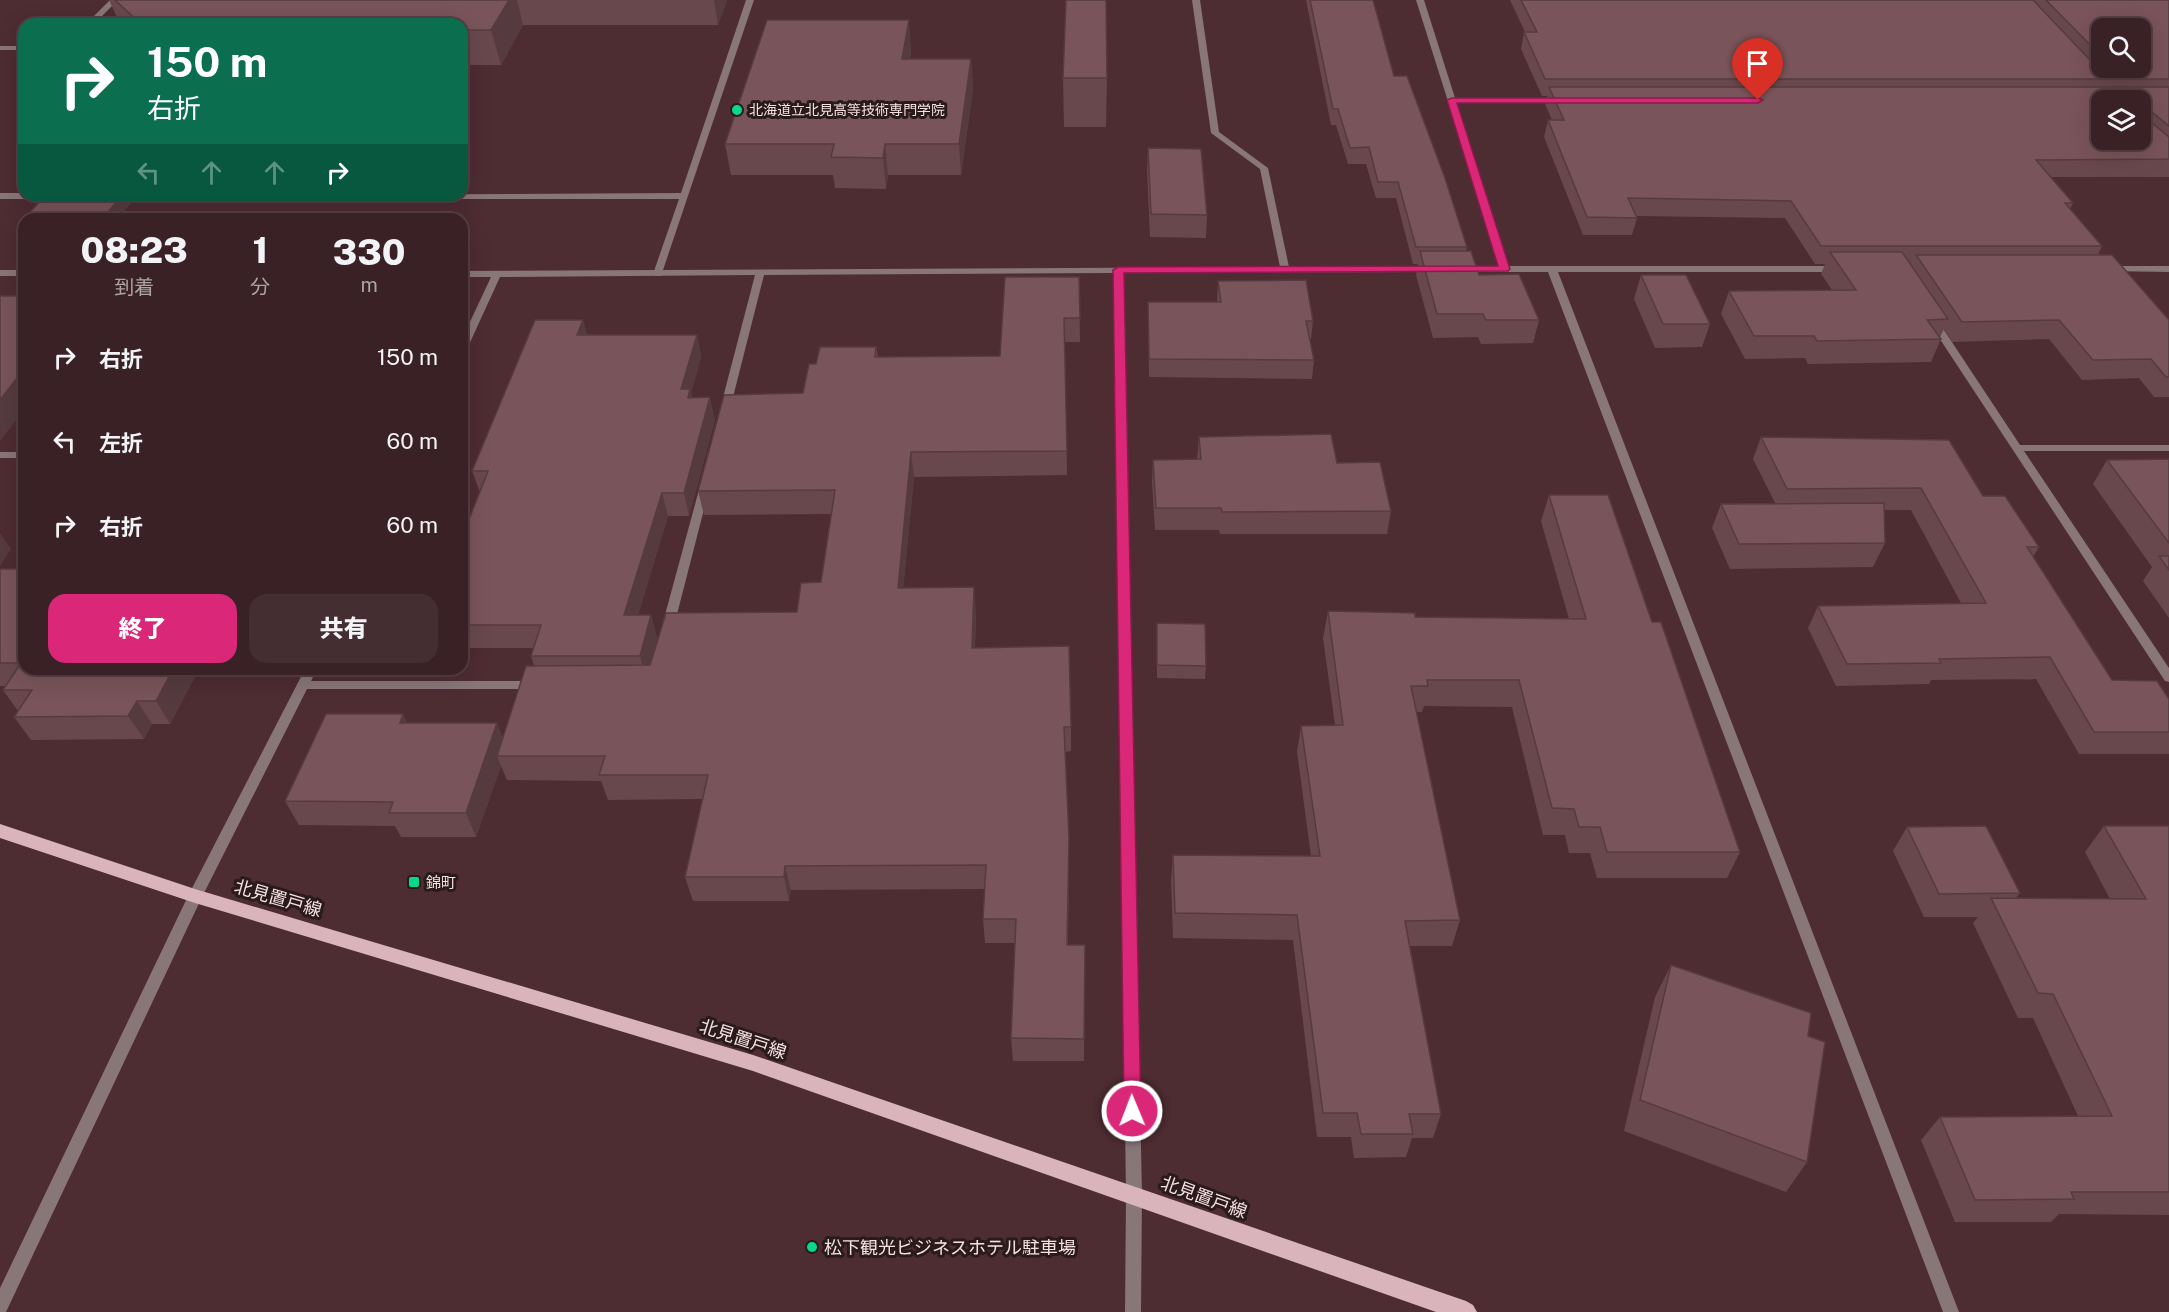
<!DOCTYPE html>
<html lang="ja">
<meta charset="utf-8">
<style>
:root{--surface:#3a2126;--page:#452e32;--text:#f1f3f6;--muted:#aba3a7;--line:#543e43;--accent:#db2777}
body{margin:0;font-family:"Public Sans","Noto Sans JP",sans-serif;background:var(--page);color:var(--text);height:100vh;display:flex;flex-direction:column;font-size:22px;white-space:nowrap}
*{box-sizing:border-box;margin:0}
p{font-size:20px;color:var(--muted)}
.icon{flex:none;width:33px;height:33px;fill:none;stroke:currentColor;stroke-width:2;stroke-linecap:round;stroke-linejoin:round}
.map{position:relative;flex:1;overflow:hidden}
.details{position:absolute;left:18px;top:213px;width:450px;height:462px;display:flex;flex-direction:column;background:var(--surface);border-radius:18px;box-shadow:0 6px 24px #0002,0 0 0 2px var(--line)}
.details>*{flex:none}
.hud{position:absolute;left:18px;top:18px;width:450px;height:183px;border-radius:18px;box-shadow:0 6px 24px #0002,0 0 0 2px var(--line);background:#0b6e4f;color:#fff;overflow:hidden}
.tools{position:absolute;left:2091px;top:18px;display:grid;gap:12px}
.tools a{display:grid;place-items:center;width:60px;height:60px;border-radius:12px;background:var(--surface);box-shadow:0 6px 24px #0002,0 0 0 2px var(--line);font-size:30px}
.pin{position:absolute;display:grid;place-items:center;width:51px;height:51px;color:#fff;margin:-62px -26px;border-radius:50% 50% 50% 0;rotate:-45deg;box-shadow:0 0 6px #0007}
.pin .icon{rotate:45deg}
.me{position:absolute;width:66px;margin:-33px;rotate:359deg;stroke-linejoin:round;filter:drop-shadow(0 0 4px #0008)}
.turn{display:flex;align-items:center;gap:21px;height:126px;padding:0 30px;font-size:27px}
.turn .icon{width:78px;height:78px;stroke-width:2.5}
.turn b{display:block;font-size:42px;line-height:51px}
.lanes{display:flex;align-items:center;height:57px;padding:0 30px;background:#0003;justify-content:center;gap:30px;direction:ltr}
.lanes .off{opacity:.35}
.eta{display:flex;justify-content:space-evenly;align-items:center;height:102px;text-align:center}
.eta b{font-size:36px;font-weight:800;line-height:42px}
.action{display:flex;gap:12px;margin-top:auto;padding:12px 30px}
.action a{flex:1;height:69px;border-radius:18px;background:var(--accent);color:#fff;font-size:24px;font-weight:800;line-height:69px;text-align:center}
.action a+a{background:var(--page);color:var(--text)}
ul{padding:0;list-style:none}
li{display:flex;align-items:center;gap:18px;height:84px;padding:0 30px}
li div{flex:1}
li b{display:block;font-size:22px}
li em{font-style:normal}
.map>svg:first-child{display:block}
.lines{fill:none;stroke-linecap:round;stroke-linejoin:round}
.service{fill:#887679;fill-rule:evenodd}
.minor{fill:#887679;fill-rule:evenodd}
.primary{fill:#d9b4ba;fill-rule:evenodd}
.wall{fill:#68484d;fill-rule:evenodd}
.shaded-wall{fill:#553b3f}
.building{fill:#79545a;stroke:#553b3f;stroke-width:1.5;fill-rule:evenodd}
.route{fill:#db2777;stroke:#8e194d;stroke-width:1.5}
.poi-dot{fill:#06d98b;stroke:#291a1c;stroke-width:2}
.labels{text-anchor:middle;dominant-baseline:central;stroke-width:6;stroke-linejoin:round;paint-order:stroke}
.far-poi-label{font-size:14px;fill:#f5dfe2;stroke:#291a1c;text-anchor:start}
.poi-label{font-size:15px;fill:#f5dfe2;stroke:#291a1c;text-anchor:start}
.near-street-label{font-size:18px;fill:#f5dfe2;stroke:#291a1c}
.near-poi-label{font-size:18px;fill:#f5dfe2;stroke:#291a1c;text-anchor:start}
</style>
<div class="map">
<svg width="2169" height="1312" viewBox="0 0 2169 1312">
<rect width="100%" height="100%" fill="#4d2c32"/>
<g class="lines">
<g class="service">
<path d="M110,0h8l-24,24h-8z"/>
<path d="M746,0h8l-93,276h-6l-2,-2 26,-75h-564l-4,-3 570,-3z"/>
<rect x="0" y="46" width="24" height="4"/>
<path d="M0,193h24v2l39,1 -4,3h-59z"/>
</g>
<g class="minor">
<path d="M1192,0h8l19,132 49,36 21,99 144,-1 5,3 -5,3 -310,1 19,921 -1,118h-16l1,-118 -13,-921 -349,2 -34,134 -5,3 -5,-3 35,-134 -255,2 -33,72 -5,3v-13l29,-62h-29v-6l818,-4 -20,-98 -49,-36z"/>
<path d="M1416,0h8l31,98h107l4,2 -4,2h-106l53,164h329l5,3 -5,3h-280l401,1040h-16l-395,-1040h-86l-5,-3 5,-3h38z"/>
<path d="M2110,266h59v6l-62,-1 -2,-2z"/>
<rect x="0" y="270" width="24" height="6"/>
<path d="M1933,318l5,3 82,124h149v6h-145l145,217v14l-4,-1 -237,-360z"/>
<rect x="0" y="452" width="24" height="6"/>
<path d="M705,483l5,3 -36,140 -6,4 -6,-4 38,-140z"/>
<path d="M305,669h12l-6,12h223l6,4 -6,4h-227l-105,208 -196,415h-6v-24l188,-392z"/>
</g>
<path class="primary" d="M0,824l195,65 558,166 713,246 7,4 4,7h-41l-683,-241 -558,-168 -195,-65z"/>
</g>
<g class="wall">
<path d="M109,0h618l-9,25h-195l-22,40h-39v-41h-342z"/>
<path d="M1306,0h67l21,76 73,171 -1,4 13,24 60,45 -6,23 -52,1 -3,-7 -45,1 -17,-63 2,-11h-5l-17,-66h-20l-10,-34h-18l-12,-39h-5z"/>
<path d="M1510,0h659v177h-119l23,26 -3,6 32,37 -4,9 71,65v77h-15l-15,-19 -57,2 -33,-41 -97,3 -8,-13 -4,8 1,2 -10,23 -123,2 -3,-6 -60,1 -24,-45 8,-23 103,-1 -11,-16 4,-10h-10l-30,-46 -149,-2 1,2 -5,17h-49l-39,-98 4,-17h4l-7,-16 2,-8h-5l-21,-47 3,-17h1zM2102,28l38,40h-38z"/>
<path d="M911,49l-1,10h61l2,30 -12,86h-73l-2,14 -51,-1 -2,-13h-102l-6,-31z"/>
<path d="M1063,78h44l-1,49h-42z"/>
<path d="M1148,148l59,67 -1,23 -56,-1 -3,-66z"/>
<path d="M45,195h84l3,6 -14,18h-90l-1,-3z"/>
<path d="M1641,275l69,49 -8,23 -47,1 -21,-49z"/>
<path d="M1079,277l1,65h-15l2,133 -153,2 -11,111 73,24 -1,36 96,79v24l-6,1 4,86 -1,107h17l-1,116h-71l-2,-23 4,-95h-30l-2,-24 2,-30 -194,1 -2,11h-96l-8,-24 17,-78 -94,1 -7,-19 -94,-1 -6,-14 -25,71h-75l-6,-11 -96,-1 -14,-24 122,-78 96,14 31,-71 -3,-10 2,-8h-71v-111l18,-45 -8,-21 111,-151 4,15h110l4,22 -10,36 1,4 23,23 -26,96h-21l-30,99h13l6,23 -7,27 147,-53 24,-30 10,-68 -127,1 -6,-24 105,-98 13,-29 60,-17 2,10 122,-1z"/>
<path d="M1218,281l95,40 -2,18h-1l4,21 -2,19 -163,-2 -1,-75h69z"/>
<path d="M1199,437l138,26 54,48 -4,23h-167l-1,-4h-64l-3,-48 1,-22 44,-1z"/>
<path d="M1761,437l222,59 56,51 -6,10 79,123 57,19v55h-90l-43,-75 -105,1 -2,4 -93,2 -28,-58 10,-22 143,-3 -50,-93h-27l1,33 -12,24 -143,2 -18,-41 9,-24 54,-1 -22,-44z"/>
<path d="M2169,459v159l-26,-37 9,-14 -59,-83 14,-24z"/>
<path d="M1549,495l103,127 88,230 -13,26h-130l-7,-25h-21l-4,-18h-22l-31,-128 -88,-1 -2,6h-6l44,208 -8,26h-42l31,168 -8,24h-21l-6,19 -52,1 -3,-21h-34l-24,-197 -120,-2 -2,-57 2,-26 138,1 -14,-104 4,-26 34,-1 -12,-87 5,-27 87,6 154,2 -28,-98z"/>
<path d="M0,569l24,100h175l-29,55h-18l-8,15 -113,1 -17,-23 4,-6 -15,-21 2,-4h-5z"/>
<path d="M1157,623l49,43 -1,13 -48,-1z"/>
<path d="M2104,826h65v389l-110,-1 -8,8h-96l-34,-82 19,-23 138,-1 -45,-98h-15l-45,-95 5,-6h-54l-31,-66 14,-24 113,66 -4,5 94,1 -25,-47z"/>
<path d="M1671,965l137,71 -1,126 -21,30 -162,-61 31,-134z"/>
</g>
<g class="shaded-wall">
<path d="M509,0h8l6,25 -22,40 -10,-35z"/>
<path d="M714,0h13l-9,25z"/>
<path d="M909,20l2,29 -7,40 -2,-30z"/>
<path d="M971,59l2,30 -12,86 -2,-31z"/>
<path d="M885,144l3,31 -2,14 -3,-31z"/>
<path d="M122,195h7l3,6 -14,18h-13l-1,-2z"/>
<path d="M583,320l6,22 -12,-7z"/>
<path d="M697,335l4,22 -10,36 4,18 -14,-22z"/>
<path d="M24,369v41l-24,31v-41z"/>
<path d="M710,397l5,23 -26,96 -5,-23z"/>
<path d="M911,452l3,25 -13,136 -3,-25z"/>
<path d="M662,493l6,23 -37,122 -7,-23z"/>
<path d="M0,533l11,16 -11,17z"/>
<path d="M974,587l2,25 -2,60 -2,-24z"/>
<path d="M651,615l6,23 -11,41 -6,-23z"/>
<path d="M173,669h26l-29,55 -14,-23z"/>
<path d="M137,701l15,23 -8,15 -16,-23z"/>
<path d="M403,714l12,24 -15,-15z"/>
<path d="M497,723l10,24 -10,9 4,10 -25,71 -10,-24z"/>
<path d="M785,866l6,24 -2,11 -5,-24z"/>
</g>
<g class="building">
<path d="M115,0h394l-18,30h-29v-6h-321z"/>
<path d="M1066,0h40l1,78h-44z"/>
<path d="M1310,0h63l21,76h13l38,102 22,69h-51l-18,-65h-20l-9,-35 -19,1 -12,-39h-5z"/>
<path d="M1521,0h512l75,79h-563l-21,-47h13z"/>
<path d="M2046,0h123v79h-46l-11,-11h28v-40h-38v29z"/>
<path d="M767,20h142l-7,39h69l-12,85h-74l-2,14 -52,-1 3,-13h-109z"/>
<path d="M1549,87h620v39l-22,-18v11l22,18v22l-133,1 37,43h-8l37,43h-281l-30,-45 -163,-3 9,20 -50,-1 -39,-97h16zM2102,100h38v40h-38z"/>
<path d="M1148,148l53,1 6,66 -56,-1z"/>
<path d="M45,195h77l-18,22 -77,-1z"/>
<path d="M1420,251h51l8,24 40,-1 20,46h-53l-3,-6h-46z"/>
<path d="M1830,252h72l46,67 -21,1 14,19 -124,2 -3,-5h-60l-25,-45 127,-1z"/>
<path d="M1916,255h196l57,65v57h-3l-15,-18 -58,1 -34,-40 -97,2z"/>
<path d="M1641,275h45l24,49h-47z"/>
<path d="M1005,277h74l1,41h-16l3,133 -156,1 -13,136 76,-1 -2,61 97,-2 2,81h-7l5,111 -2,107h18l-1,94 -73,-1 5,-119h-33l3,-54 -201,1 -1,11h-99l23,-102h-109l6,-19h-108l29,-90 124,-1 16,-52 131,-1 4,-29 20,-1 14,-92 -137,1 26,-96 79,-2 6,-29h7l4,-17h56l-1,10 125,-1z"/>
<path d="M1306,280l7,41h-7l8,39 -165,-1 -1,-57h73l-3,-21z"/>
<path d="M0,296h24v73l-24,31z"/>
<path d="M535,320h48l-6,15h120l-16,54h9l-2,9 22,-1 -26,96h-22l-38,122h27l-11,41h-109l10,-31h-79v-88l26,-66h-16z"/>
<path d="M1331,434l6,29 43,-1 11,49 -169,1 -1,-4h-65l-3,-48 48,-1 -2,-22z"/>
<path d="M1761,437l188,3 34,56h22l34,51h-12l85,133 45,1 12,18v33h-75l-44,-75 -111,2 2,4 -94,1 -29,-58 168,-3 -65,-115 -134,1z"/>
<path d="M2169,459v84l-62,-83z"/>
<path d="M1549,495h59l44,127h9l79,230h-133l-7,-25h-21l-5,-18 -22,-1 -33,-128h-92l1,6h-17l49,234 -55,1 36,193h-32l4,20h-52l-4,-21h-34l-26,-198 -122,-2 -2,-58 147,1 -19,-130 42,-1 -15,-114 87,2v4l171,2z"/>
<path d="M1884,503l1,40 -146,1 -18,-40z"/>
<path d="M2159,556h10v14z"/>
<path d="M0,569h24v100h149l-17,32h-19l-9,15 -114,1 18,-27h-29l18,-27h-21z"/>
<path d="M1157,623l48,1 1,42 -49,-1z"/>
<path d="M326,714h77l-3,9h97l-31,90h-77l4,-11 -108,-1z"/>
<path d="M1986,826l34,67 -81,1 -32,-67z"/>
<path d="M2104,826h65v366h-98l3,7 -99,1 -35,-83 172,-1 -59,-122 -15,-1 -47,-95 155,1z"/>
<path d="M1671,965l140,48 -3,23 17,6 -18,120 -167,-62z"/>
</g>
<path class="route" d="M1452,98h306l5,2 -5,3h-301l53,166 -2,2 -384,2 17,838 -2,5 -7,3 -6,-3 -2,-5 -11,-841 5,-3 380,-1 -51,-166z"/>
<g class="poi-dot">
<circle cx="737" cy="110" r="6"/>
<rect x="408" y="876" width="12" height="12" rx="3"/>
<circle cx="812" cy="1247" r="6"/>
</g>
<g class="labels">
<g class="far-poi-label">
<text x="749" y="110">北海道立北見高等技術専門学院</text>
</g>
<g class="poi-label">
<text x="426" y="882">錦町</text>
</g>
<g class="near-street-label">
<text transform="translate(278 898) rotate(16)">北見置戸線</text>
<text transform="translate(743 1039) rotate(18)">北見置戸線</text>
<text transform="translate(1204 1197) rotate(20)">北見置戸線</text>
</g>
<g class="near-poi-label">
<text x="824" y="1247">松下観光ビジネスホテル駐車場</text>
</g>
</g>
</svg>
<div class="tools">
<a><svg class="icon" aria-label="search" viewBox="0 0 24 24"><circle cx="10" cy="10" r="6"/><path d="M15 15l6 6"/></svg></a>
<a><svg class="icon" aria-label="layers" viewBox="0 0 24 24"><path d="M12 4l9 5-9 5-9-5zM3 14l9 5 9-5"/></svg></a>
</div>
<div class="pin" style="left:1758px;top:100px;background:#d93025"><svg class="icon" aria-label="arrive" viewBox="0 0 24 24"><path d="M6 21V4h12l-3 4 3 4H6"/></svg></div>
<svg class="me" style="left:1132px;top:1111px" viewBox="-20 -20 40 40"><circle r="17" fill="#db2777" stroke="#fff" stroke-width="3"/><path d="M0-11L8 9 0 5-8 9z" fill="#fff"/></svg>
<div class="hud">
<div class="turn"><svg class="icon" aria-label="right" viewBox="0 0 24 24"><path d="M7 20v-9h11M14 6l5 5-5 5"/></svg><div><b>150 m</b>右折</div></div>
<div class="lanes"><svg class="icon off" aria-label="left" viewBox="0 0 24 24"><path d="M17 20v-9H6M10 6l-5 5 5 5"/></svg><svg class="icon off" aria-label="ahead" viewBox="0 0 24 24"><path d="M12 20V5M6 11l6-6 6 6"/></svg><svg class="icon off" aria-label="ahead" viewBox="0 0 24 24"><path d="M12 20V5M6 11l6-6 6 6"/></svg><svg class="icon" aria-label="right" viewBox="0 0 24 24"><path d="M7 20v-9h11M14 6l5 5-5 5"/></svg></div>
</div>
<section class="details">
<div class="eta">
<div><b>08:23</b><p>到着</p></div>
<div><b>1</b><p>分</p></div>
<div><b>330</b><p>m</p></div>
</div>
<ul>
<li><svg class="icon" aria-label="right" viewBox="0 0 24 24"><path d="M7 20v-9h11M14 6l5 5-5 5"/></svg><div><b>右折</b></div><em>150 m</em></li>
<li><svg class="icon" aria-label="left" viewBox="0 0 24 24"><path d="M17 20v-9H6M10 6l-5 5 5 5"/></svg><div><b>左折</b></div><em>60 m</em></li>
<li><svg class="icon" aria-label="right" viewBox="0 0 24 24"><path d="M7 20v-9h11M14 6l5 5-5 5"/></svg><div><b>右折</b></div><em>60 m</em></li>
</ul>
<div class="action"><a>終了</a><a>共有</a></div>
</section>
</div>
